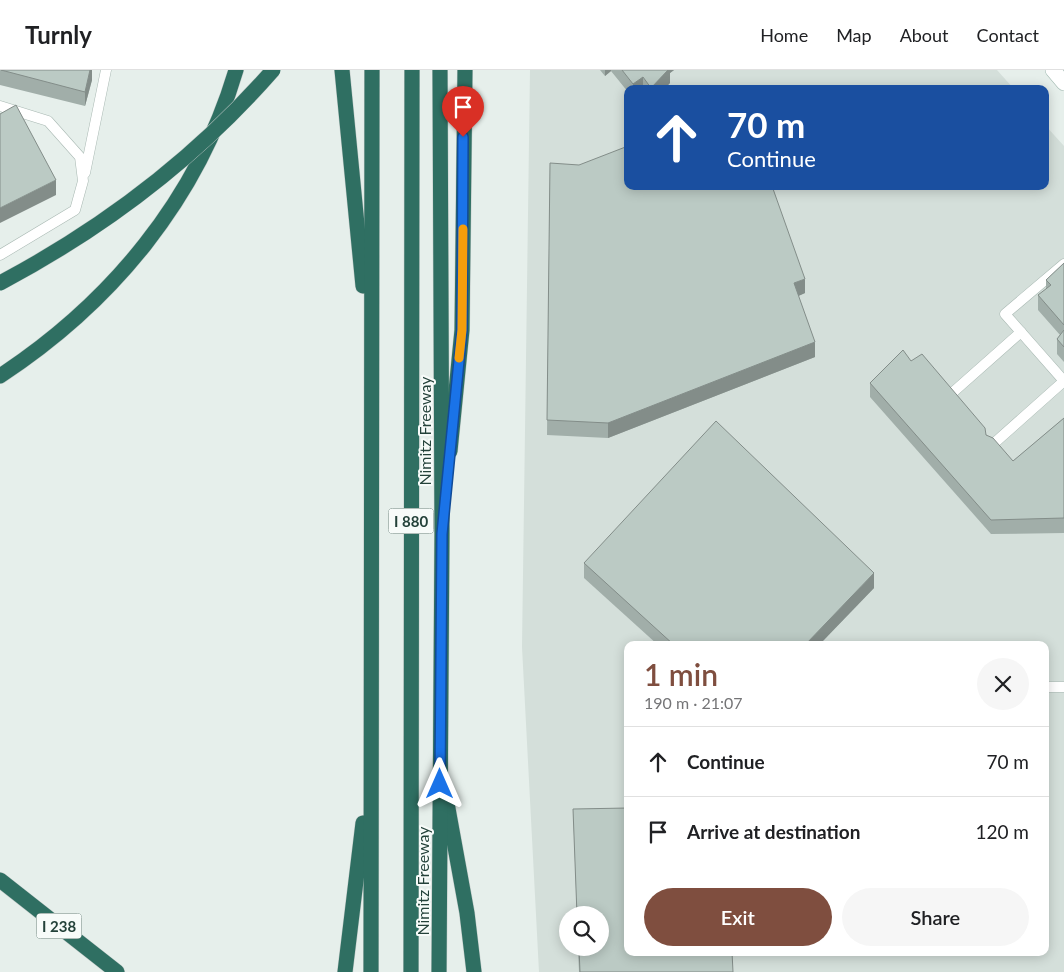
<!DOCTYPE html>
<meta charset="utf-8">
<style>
:root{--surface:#fff;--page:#f6f6f6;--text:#202124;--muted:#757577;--line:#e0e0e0;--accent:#7f4e3f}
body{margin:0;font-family:Lato,sans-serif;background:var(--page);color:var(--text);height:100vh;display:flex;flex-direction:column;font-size:19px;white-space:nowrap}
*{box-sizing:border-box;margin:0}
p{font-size:16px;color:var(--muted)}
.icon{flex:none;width:28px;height:28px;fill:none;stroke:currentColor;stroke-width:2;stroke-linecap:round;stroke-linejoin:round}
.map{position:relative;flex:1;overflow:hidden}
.drawer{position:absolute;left:624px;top:571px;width:425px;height:315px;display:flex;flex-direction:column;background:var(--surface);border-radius:10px;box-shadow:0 2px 12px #0003}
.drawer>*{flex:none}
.hud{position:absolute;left:624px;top:15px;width:425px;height:105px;border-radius:10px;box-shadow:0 2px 12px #0003;background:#1a4fa0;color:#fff;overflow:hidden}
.tools{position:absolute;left:559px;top:836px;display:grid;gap:10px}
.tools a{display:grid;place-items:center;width:50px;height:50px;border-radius:50%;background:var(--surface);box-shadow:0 2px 12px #0003;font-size:25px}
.pin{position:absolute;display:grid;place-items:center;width:42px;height:42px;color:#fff;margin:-51px -21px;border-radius:50% 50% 50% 0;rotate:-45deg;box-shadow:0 0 5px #0007}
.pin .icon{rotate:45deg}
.me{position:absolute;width:55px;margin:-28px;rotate:0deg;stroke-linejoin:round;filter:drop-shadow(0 0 4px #0008)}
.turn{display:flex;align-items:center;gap:18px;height:105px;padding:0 20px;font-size:22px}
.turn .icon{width:65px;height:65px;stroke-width:2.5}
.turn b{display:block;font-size:35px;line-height:42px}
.round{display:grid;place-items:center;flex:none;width:52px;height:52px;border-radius:26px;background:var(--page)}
.headline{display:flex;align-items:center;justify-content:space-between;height:85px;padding:0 20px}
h1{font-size:30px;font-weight:600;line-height:38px;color:var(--accent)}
.action{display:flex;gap:10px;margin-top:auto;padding:10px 20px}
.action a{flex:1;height:58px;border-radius:30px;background:var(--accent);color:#fff;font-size:20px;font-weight:600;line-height:58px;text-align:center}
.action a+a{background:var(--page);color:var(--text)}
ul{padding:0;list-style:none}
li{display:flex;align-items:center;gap:15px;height:70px;padding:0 20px;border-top:1px solid var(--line)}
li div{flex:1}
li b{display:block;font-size:19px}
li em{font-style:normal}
header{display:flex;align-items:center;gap:30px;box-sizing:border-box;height:70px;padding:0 25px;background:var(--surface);border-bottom:1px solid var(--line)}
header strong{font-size:24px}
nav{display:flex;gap:28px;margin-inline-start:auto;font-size:18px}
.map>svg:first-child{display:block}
.built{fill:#d4dfda;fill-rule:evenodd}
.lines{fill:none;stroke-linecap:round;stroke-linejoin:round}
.lane-casing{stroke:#a8b8b2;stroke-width:11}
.secondary-casing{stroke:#a4bbb3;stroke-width:16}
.highway-casing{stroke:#c2cac8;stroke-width:16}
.lane{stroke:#fff;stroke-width:10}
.secondary{stroke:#fff;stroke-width:15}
.highway{stroke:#2f6f62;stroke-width:15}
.highway-bridge-casing{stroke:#c2cac8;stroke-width:16;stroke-linecap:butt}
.highway-bridge{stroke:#2f6f62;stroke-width:15}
.wall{fill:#a1aea9}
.shaded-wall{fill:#838d89}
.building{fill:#bbcac4;stroke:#838d89}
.route-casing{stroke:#114b97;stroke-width:12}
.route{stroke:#1a73e8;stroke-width:9}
.slow{stroke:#f59e0b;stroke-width:9}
.labels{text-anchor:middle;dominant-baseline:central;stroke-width:4;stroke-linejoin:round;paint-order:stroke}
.shield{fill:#f7fbf9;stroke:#637a73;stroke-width:1}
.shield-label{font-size:15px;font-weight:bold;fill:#24423a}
.street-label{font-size:16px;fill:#24423a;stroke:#f7fbf9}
</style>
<header>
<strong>Turnly</strong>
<nav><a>Home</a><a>Map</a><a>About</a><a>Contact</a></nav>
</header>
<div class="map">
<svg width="1064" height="902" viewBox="0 0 1064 902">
<rect width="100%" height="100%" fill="#e6efeb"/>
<path class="built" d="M530,0h467l17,19h-386v97h417v-61l19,21v826h-525l-17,-325zM628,575h417v307h-417zM568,845h32v33h-32z"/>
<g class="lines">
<g class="lane-casing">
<g id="lane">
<path d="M0,36l48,15 32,36 3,24 -8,29 -75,45"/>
<path d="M85,103l21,-103"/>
<path d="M1064,194l-59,50 59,67"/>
<path d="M951,324l70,-62"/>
<path d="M991,376l73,-65"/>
<path d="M1045,617h19"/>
</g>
</g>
<g class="secondary-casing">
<path id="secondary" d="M1053,0l11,13"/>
</g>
<g class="highway-casing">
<g id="highway">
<path d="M342,0l21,216"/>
<path d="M0,306c111,-73 198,-177 236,-306"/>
<path d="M450,381l12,-121 3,-260"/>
<path d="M447,733l20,110 7,59"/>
<path d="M0,810l117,92"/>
<path d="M345,902l18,-149"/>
<path d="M371,902l1,-902"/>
<path d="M411,902l1,-902"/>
<path d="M439,902l3,-438 -2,-464"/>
</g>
</g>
<use href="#lane" class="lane"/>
<use href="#secondary" class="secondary"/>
<use href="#highway" class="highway"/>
<g class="highway-bridge-casing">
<path id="highway-bridge" d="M0,213c102,-54 197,-126 273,-213"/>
</g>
<use href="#highway-bridge" class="highway-bridge"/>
</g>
<g class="wall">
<path d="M0,0h92v10l-7,26 -85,-21z"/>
<path d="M600,0h74l-4,3v10l-6,6h-36v3l-17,-21 -6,5z"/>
<path d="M550,93l255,130 -7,3 17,61 -207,81 -61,-3z"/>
<path d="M1064,193v99l-7,-8v-15l3,-4 -22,-25v-15l8,-6v-9z"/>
<path d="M911,291l102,100 51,-43v115l-73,1 -121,-137v-14z"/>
<path d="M584,493l290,25 -55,57h-161l-74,-67z"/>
<path d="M573,739l160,163h-154l-1,-24h22v-33h-23z"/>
</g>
<g class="shaded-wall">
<path d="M90,0h2v10l-7,26v-14z"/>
<path d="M605,0h6v1l-6,5z"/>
<path d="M666,0h8l-4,3v10l-6,6h-13z"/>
<path d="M643,7v12h-10v-5z"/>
<path d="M56,110v15l-56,28v-15z"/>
<path d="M805,209v14l-11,5v-15z"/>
<path d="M815,272v15l-207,81v-15z"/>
<path d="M874,503v15l-55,57h-14z"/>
</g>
<g class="building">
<path d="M1,0h89l-5,22z"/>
<path d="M622,0h46l-17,18 -8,-11 -10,7z"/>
<path d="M16,35l40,75 -56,28v-94z"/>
<path d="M628,76v40h144l33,93 -11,4 21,59 -207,81 -61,-3 3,-257 29,2z"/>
<path d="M1064,193v62l-26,-30 13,-10 -5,-5z"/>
<path d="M1064,260v17l-7,-8z"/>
<path d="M903,280l8,11 11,-7 63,74 1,7 7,3 20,23 51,-43v100l-73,2 -121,-137z"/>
<path d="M716,351l158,152 -69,72h-131l-90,-82z"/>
<path d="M628,738v144h104l1,20h-153l-1,-24h21v-33h-23l-4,-106z"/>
</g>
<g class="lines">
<g class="route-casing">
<path id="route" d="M440,714l2,-250 20,-204 1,-193"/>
</g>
<use href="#route" class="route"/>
<path class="slow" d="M459,288l3,-28 1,-101"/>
</g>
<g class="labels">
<g class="shield">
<rect x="388.5" y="438.5" width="45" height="25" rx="4"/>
<rect x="36.5" y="843.5" width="45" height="25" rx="4"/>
</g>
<g class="shield-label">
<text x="411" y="451">I 880</text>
<text x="59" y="856">I 238</text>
</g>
<g class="street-label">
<text transform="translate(424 361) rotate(-90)">Nimitz Freeway</text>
<text transform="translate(422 811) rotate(-90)">Nimitz Freeway</text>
</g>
</g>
</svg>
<div class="tools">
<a><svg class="icon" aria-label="search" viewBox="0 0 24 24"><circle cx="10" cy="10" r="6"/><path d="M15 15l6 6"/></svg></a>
</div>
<div class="pin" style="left:463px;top:67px;background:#d93025"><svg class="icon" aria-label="arrive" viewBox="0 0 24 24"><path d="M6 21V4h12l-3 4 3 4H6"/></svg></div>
<svg class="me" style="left:440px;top:714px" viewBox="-20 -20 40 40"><path d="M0-17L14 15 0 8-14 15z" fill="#1a73e8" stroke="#fff" stroke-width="4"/></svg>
<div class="hud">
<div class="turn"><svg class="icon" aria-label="ahead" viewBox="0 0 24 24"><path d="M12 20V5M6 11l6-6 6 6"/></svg><div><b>70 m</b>Continue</div></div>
</div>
<section class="drawer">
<div class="headline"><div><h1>1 min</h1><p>190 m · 21:07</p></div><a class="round"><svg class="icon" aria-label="close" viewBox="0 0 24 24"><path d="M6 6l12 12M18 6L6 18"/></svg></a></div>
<ul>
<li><svg class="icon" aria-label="ahead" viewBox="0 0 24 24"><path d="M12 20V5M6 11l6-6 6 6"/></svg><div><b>Continue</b></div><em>70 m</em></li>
<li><svg class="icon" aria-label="arrive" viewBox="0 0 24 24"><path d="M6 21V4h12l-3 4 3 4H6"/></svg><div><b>Arrive at destination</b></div><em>120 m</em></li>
</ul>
<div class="action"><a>Exit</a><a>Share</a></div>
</section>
</div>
